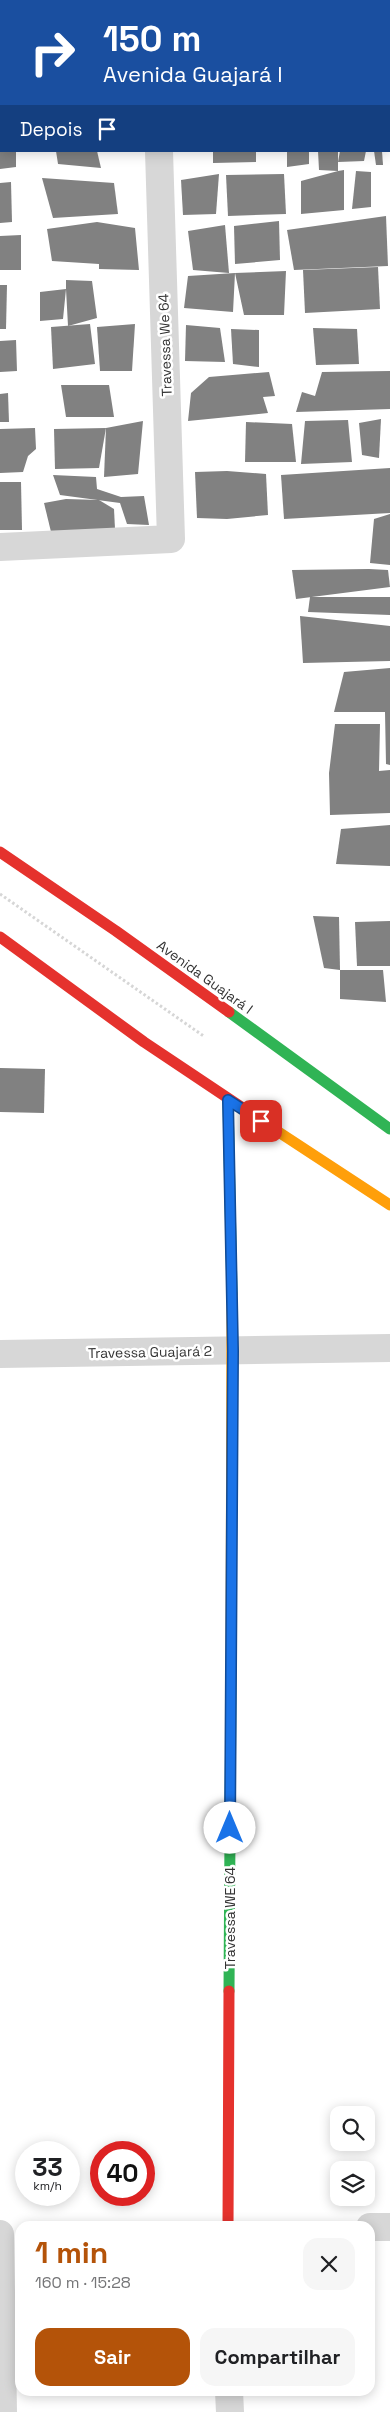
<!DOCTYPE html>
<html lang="pt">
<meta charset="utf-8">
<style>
:root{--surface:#fff;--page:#f6f6f6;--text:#202124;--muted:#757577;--accent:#b45309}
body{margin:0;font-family:"Space Grotesk",sans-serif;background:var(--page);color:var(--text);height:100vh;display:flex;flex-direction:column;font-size:19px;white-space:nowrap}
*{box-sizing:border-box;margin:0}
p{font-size:16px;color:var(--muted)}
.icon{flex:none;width:28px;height:28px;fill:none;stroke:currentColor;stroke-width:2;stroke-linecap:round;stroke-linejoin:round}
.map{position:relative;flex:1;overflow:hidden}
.panel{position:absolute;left:15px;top:2221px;width:360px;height:175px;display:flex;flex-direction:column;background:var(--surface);border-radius:15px;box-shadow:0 2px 12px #0003}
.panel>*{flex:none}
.hud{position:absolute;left:0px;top:0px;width:390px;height:152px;box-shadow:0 2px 12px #0003;background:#1a4fa0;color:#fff;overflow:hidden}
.controls{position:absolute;left:330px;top:2106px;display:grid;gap:10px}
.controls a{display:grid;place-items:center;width:45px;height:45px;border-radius:10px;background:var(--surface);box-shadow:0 2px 12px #0003;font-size:25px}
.speed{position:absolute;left:15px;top:2141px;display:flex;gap:10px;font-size:25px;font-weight:700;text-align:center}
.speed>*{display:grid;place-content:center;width:65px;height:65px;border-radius:50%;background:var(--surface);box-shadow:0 2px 12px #0003;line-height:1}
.speed small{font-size:12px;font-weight:400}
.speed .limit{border:8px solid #d22;background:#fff;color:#111}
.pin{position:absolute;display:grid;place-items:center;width:42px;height:42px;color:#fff;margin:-21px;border-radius:10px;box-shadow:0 2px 8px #0006}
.me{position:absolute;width:55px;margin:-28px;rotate:0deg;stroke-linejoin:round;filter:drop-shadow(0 0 4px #0008)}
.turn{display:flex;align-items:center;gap:18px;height:105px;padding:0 20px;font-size:22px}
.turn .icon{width:65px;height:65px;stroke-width:2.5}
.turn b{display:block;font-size:35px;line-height:42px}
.then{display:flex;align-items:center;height:48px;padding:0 20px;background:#0003;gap:10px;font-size:19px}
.round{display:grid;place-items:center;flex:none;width:52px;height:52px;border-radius:15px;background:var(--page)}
.summary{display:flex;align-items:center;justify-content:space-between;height:85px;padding:0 20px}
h1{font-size:30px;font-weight:700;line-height:38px;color:var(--accent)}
.action{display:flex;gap:10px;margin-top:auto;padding:10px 20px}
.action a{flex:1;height:58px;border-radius:15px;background:var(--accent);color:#fff;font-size:20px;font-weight:700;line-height:58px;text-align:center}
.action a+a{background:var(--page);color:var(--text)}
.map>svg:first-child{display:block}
.building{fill:#818181}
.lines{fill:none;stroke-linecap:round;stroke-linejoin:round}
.path{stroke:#d6d6d6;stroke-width:3;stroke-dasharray:2.5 2.5;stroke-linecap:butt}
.street{stroke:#d7d7d7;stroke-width:28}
.fast{stroke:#30b455;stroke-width:11}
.slow{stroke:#ff9f0a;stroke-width:11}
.jam{stroke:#e5322d;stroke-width:11}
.route-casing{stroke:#114b97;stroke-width:12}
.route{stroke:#1a73e8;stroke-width:9}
.labels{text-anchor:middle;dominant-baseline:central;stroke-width:5;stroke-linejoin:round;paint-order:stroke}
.street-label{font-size:14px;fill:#333;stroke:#fff}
</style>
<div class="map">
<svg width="390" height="2412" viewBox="0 0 390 2412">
<rect width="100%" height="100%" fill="#fff"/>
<g class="building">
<path d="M0,151h16v16l-16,2z"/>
<path d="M56,151h41l4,17 -43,-4z"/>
<path d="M213,151h43v11l-43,1z"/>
<path d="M287,151h22v13l-22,3z"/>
<path d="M318,151h20v11l2,-11h26l-2,10 -26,1v9l6,-1v40l-43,4v-33l37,-10 -19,-1z"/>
<path d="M374,151h8l1,14h-7z"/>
<path d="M356,171l15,1v35l-19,2z"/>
<path d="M219,174l-3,40 -33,1 -2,-35z"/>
<path d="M284,174l2,40 -58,2 -2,-41z"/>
<path d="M42,178l72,5 4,31 -65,4z"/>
<path d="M11,182l1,40 -12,1v-40z"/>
<path d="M386,216l2,50 -94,4 -7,-40z"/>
<path d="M279,221l1,39 -45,4 -1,-38z"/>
<path d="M97,222l38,6 4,42 -40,-1v-5l-47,-3 -5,-32z"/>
<path d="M225,225l4,48 -36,-3 -5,-39z"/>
<path d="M21,235v35h-21v-34z"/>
<path d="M378,267l2,42 -75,4 -2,-43z"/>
<path d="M286,271l-2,44h-40l-9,-42 -2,39 -49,-4 4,-32 47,-3z"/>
<path d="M66,280l26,1 5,37 -29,8 -2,-37 -3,30 -23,2v-29l26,-3z"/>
<path d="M0,285h7l-1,44h-6z"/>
<path d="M90,324l5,40 -42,5 -2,-42z"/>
<path d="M135,324l-3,47h-32l-3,-44z"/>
<path d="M186,325l34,3 5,34 -40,-1z"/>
<path d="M313,328l44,1 2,35 -43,1z"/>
<path d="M231,329l28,1v37l-26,-3z"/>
<path d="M16,340l1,31 -17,1v-31z"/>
<path d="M390,371v38l-94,3 6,-20 13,4 7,-24z"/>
<path d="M269,372l6,24 -12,1 5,16 -80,8 3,-28 18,-16z"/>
<path d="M61,385h48l5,32h-48z"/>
<path d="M8,393l1,29h-9v-28z"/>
<path d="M381,419l-2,39 -17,-3 -3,-32z"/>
<path d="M348,420l4,42 -51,2 4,-43z"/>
<path d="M143,421l-5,53 -34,3 2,-49z"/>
<path d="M246,422l46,2 4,38h-51z"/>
<path d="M35,428l1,21 -8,7 -5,16 -23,1v-44z"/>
<path d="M106,428l-7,40 -44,1 -1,-40z"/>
<path d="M390,468v45l-106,6 -3,-44z"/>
<path d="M227,471l39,3 2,41 -41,4 -30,-1 -2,-46z"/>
<path d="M53,475l43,2 1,12 24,8 23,-1 5,29 -22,-1 -7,-21 -60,-8z"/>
<path d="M0,482h21l1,48h-22z"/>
<path d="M66,499l33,1 15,9 1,20 -63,7 -8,-33z"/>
<path d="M390,514v51l-20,-2 4,-44z"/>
<path d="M369,569l19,1 2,17 -94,12 -4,-29z"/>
<path d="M310,597h80v18l-82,-3z"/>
<path d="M300,616l90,10v35l-87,2z"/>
<path d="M390,668v97l-4,-1 -1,-52h-51l10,-40z"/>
<path d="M335,724h45l-1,47 11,-1v43l-60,2 -1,-42z"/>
<path d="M390,825v41l-54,-2 5,-35z"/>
<path d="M313,916l26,1 1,53 -16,-2z"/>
<path d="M390,921v45h-33l-2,-44z"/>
<path d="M340,970h43l3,32 -46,-3z"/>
<path d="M0,1068l45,1 -1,44 -44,-1z"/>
</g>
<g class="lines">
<path class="path" d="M0,894l205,143"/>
<g class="street">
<path d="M155,0v1"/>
<path d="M0,547l171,-8 -12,-388"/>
<path d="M0,1354l390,-6"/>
<path d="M370,2227h20"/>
<path d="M0,2234l3,178"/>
<path d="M229,2391l1,21"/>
</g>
<g class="fast">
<path d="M229,1012l161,117"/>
<path d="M228,1100l4,194"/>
<path d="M229,1991l2,-314"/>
</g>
<g class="slow">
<path d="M274,1129l116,76"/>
<path d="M231,1677l1,-383"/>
</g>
<g class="jam">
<path d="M0,852l116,79 113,81"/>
<path d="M0,937l144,105 130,87"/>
<path d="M228,2226l1,-235"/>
</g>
</g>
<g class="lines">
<g class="route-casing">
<path id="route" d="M230,1828l3,-477 -5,-251 33,21"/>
</g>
<use href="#route" class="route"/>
</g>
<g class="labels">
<g class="street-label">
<text transform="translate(165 345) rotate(-92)">Travessa We 64</text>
<text transform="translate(205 977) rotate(36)">Avenida Guajará I</text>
<text transform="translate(150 1352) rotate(-1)">Travessa Guajará 2</text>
<text transform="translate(230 1918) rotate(-90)">Travessa WE 64</text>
</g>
</g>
</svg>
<div class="controls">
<a><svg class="icon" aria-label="search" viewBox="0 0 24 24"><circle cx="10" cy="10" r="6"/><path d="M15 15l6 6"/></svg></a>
<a><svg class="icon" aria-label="layers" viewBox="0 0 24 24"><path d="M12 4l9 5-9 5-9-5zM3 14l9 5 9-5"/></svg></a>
</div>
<div class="speed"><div>33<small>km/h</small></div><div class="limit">40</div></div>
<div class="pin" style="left:261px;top:1121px;background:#d93025"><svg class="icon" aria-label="arrive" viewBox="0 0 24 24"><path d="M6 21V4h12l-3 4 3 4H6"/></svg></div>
<svg class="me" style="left:230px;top:1828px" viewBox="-20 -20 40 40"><circle r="19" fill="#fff"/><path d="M0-13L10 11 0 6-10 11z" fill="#1a73e8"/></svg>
<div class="hud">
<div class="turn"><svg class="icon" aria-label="right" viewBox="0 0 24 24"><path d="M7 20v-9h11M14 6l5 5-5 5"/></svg><div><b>150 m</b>Avenida Guajará I</div></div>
<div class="then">Depois<svg class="icon" aria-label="arrive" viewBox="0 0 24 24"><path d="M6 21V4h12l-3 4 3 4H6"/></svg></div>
</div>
<section class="panel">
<div class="summary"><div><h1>1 min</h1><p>160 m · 15:28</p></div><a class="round"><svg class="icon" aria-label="close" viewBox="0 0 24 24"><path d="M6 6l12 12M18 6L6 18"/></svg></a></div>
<div class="action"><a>Sair</a><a>Compartilhar</a></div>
</section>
</div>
